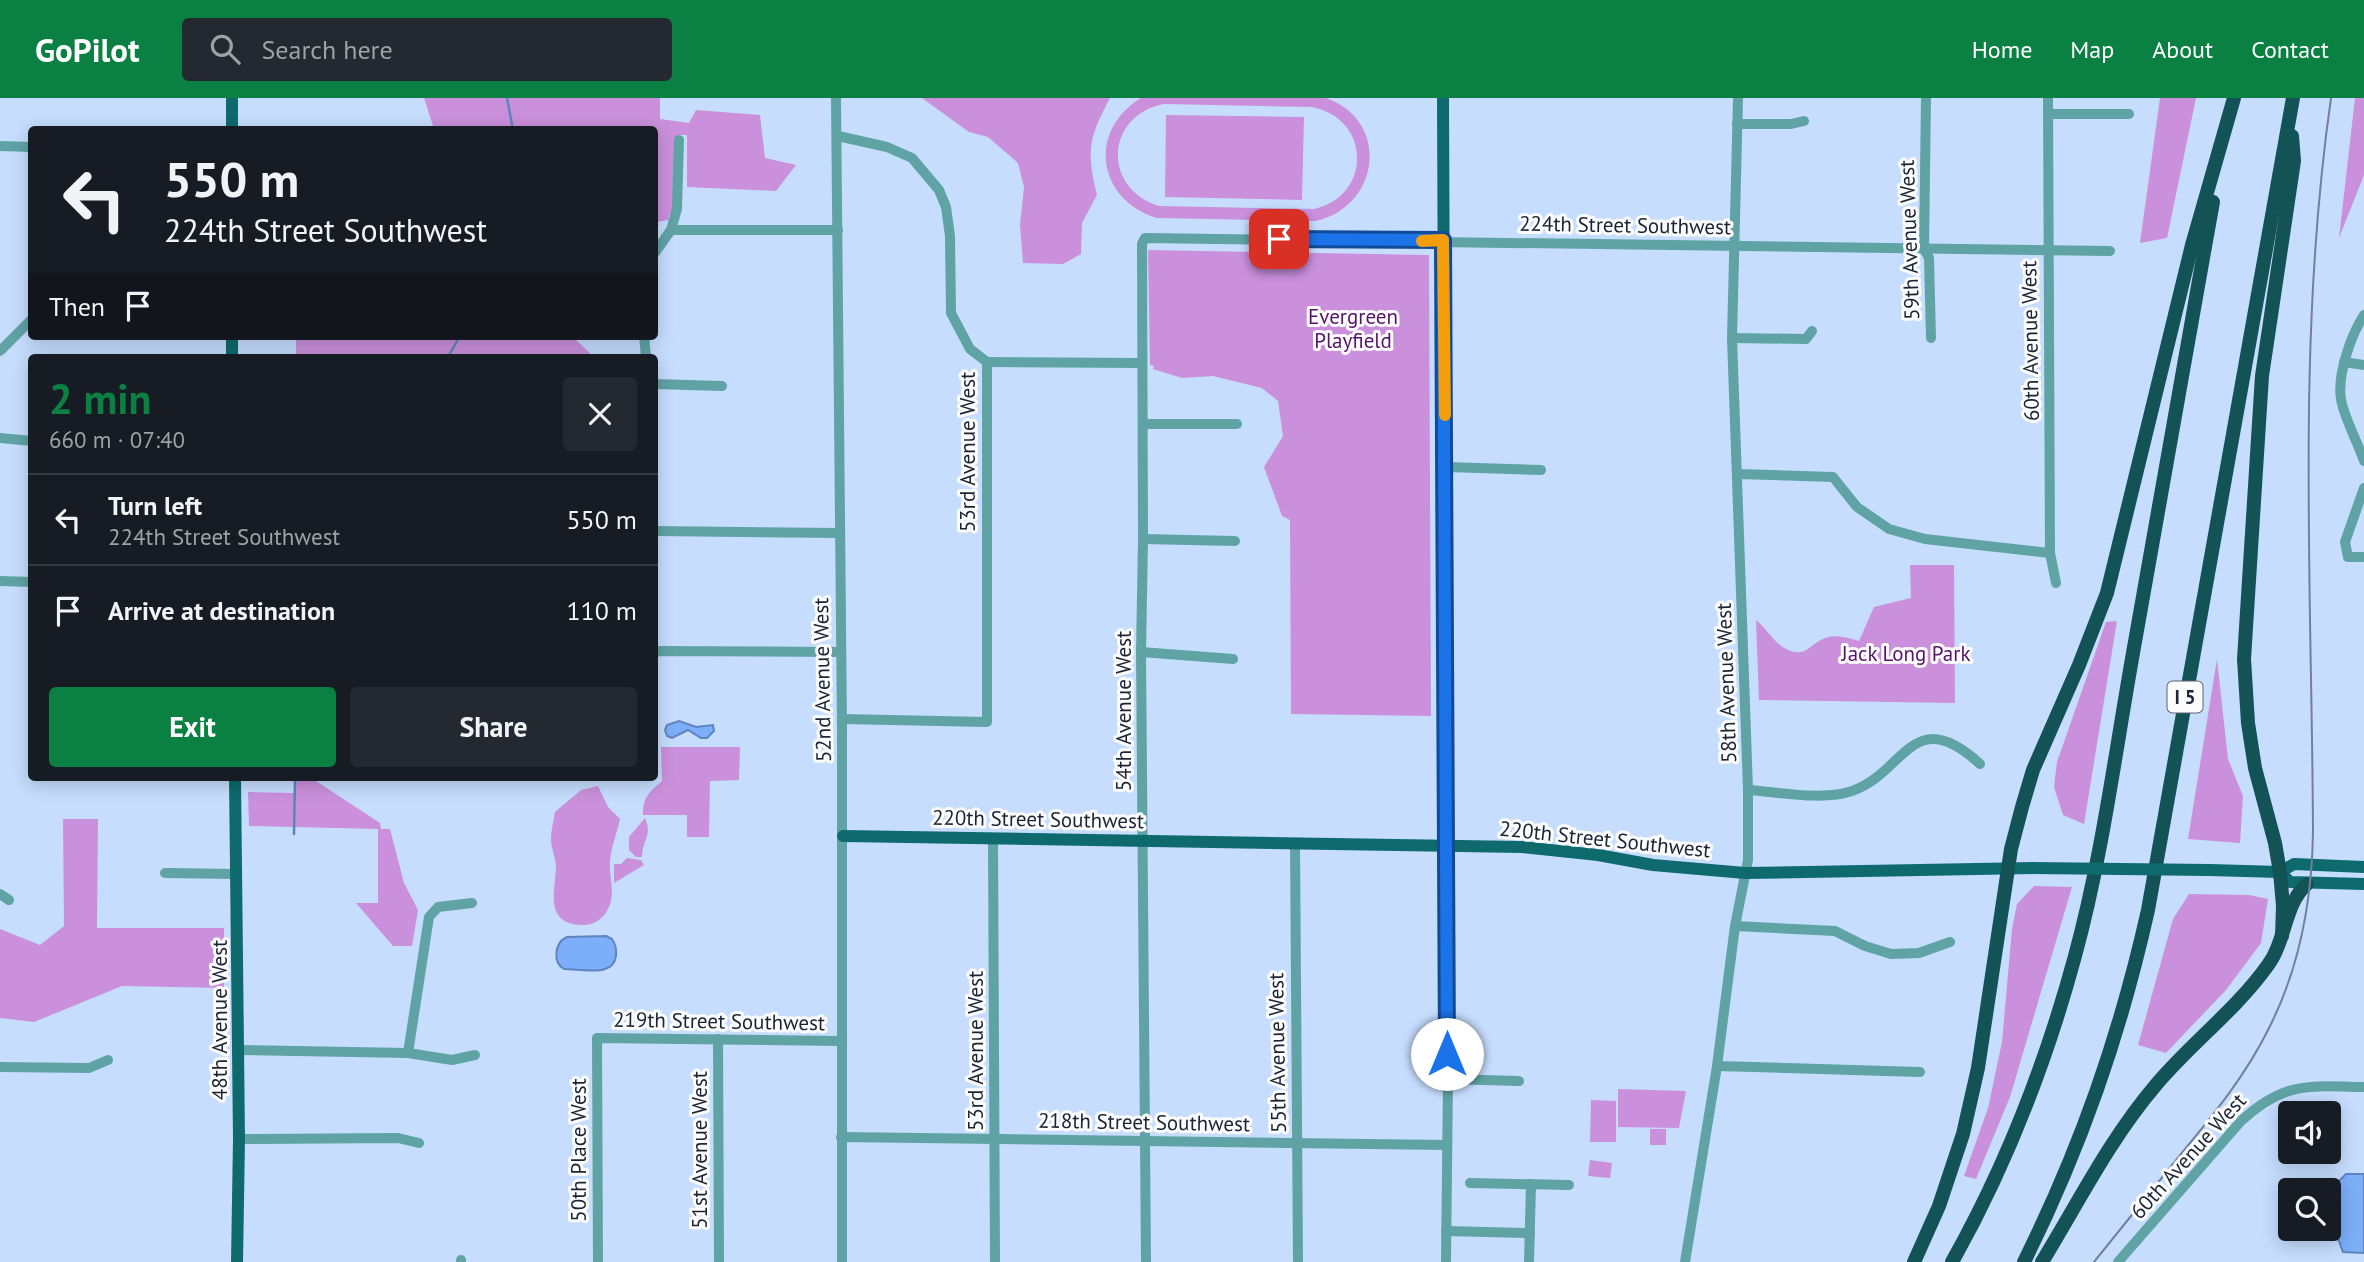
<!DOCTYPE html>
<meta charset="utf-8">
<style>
:root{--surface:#171b24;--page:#242831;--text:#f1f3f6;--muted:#9ea1a6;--line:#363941;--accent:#0b8043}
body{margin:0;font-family:"PT Sans",sans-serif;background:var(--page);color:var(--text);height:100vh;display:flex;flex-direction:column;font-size:26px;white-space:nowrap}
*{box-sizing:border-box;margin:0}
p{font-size:23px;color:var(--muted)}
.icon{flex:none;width:38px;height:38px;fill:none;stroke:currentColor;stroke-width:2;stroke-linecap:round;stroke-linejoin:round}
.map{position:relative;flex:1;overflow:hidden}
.drawer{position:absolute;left:28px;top:256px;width:630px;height:427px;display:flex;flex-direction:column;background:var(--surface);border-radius:7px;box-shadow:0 4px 18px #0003}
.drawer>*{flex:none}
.top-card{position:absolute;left:28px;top:28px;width:630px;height:214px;border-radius:7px;box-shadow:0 4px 18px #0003;background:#171b24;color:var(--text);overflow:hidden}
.tools{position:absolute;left:2278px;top:1003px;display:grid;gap:14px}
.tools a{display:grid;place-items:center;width:63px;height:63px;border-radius:7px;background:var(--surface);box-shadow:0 4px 18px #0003;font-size:35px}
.pin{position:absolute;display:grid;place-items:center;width:60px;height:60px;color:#fff;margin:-30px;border-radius:14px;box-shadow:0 4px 10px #0006}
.me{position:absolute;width:77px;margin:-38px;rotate:0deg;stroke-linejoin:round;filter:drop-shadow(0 0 5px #0008)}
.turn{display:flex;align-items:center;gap:24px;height:147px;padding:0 21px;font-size:32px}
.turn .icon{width:91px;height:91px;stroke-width:2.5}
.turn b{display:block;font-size:49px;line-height:60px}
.then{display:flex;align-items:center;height:66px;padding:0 21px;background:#0003;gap:14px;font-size:26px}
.round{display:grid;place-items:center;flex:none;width:74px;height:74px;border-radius:7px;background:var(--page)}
.overview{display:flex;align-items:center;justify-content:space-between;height:119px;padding:0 21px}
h1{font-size:42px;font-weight:700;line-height:52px;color:var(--accent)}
.primary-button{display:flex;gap:14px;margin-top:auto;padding:14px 21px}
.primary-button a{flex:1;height:80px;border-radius:7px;background:var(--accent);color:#fff;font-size:28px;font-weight:700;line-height:80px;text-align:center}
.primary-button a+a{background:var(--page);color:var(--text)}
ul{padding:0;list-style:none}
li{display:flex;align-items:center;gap:21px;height:91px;padding:0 21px;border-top:2px solid var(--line)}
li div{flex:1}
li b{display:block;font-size:26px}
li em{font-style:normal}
header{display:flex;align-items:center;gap:42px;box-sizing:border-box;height:98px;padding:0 35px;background:var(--accent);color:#fff}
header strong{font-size:33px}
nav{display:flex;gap:38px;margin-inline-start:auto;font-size:24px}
.search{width:490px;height:63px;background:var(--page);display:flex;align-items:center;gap:18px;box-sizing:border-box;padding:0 24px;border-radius:7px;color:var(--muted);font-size:26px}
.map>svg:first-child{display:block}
.green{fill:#ca90dc;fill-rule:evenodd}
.water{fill:#7caef9;stroke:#5f85be;stroke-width:2}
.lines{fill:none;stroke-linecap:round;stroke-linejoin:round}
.stream{stroke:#5f85be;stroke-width:2.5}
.minor{stroke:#60a3a5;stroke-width:10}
.major{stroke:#0e6a6d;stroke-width:12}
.highway{stroke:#145355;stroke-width:14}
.tram{stroke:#708199;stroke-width:2}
.major-bridge{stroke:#0e6a6d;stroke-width:12}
.route-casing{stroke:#114b97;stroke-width:18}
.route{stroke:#1a73e8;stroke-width:12}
.slow{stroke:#f59e0b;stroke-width:12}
.labels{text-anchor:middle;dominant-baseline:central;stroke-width:6;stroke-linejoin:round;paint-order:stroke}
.shield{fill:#fcfcfc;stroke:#5e6570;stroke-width:2}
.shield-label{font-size:19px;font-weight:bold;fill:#1a2434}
.street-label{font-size:21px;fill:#1a2434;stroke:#fcfcfc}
.park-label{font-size:21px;fill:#571369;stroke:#fcfcfc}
</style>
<header>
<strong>GoPilot</strong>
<div class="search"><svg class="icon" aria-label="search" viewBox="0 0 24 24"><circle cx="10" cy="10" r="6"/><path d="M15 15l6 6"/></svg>Search here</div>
<nav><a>Home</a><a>Map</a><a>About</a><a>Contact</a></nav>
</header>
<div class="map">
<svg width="2364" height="1164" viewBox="0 0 2364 1164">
<rect width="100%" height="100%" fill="#c6ddfe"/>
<g class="green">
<path d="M424,0h236v21l29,4 7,-13 64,5 5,43 31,7 -20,26 -89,-4v-52h-10l-5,80h-3v5l-14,2 -1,-92 -220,-1z"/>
<path d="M922,0h188c-21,40 -24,52 -13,97l-15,28 -1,31 -18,10 -40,-1 -3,-38 4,-38 -6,-24 -30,-26 -19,-5z"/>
<path d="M1141,0h185c65,23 54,108 -10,123l-159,-3c-60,-18 -70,-87 -16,-120zM1164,6l147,3c60,10 62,89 3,102l-155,-3c-57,-17 -54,-91 5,-102z"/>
<path d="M2160,0h36l-29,140 -27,5z"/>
<path d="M2355,0h9v77l-25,63z"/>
<path d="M1166,17l138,2 -2,83 -137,-3z"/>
<path d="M1148,152l281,5 2,461 -140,-2 -1,-194 -8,-4 -18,-49 19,-31 -5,-35 -16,-13 -49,-12 -31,2 -29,-9 1,-3 -4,-1z"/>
<path d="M296,238h276l22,21h-298z"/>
<path d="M1910,467h44l1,138 -196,-3 -3,-80c10,8 17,21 28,28 22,12 25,-4 41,-10 11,-4 23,0 34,3l15,-34 37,-9z"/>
<path d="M2117,523l-33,203 -21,-9 -9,-28 3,-25 49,-140z"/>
<path d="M2217,561l11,100 15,37 -3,47 -52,-4z"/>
<path d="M661,649h79l-1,33 -29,1 -1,56h-22v-22h-44c-1,-17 7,-24 19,-34z"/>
<path d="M294,679h22v4l64,42 1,6h9l14,54 14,27 -6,36h-19l-37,-43h22v-74l-129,-3 -1,-34 46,1z"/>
<path d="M598,688l10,21 12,12c-3,14 -9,28 -10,42 -1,16 6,34 -2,48 -5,10 -15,17 -27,16 -38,-2 -25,-36 -25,-60 -1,-9 -5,-17 -5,-26 0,-9 3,-19 4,-27l26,-22z"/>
<path d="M645,720c8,18 -3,22 -3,39h-6l-7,-7v-13z"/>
<path d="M63,721h35l-1,109h127v60l-102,-2 -88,36 -34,-4v-89l40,16 24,-19z"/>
<path d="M627,760l14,2 3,5 -30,18v-19h7z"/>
<path d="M2034,788l38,1 -62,210 -34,82 -12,-3 24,-68 14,-66 10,-113 5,-25z"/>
<path d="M2189,796l60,1 19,4 -7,44 -35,47 -60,63 -28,-8 35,-126z"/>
<path d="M1618,991l68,2 -7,37 -61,-1z"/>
<path d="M1591,1002l25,1v41h-26z"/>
<rect x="1650" y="1031" width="16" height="16"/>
<path d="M1590,1062l22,3 -2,15 -22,-2z"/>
</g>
<g class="water">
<path d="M679,623l17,6 17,-2 1,6 -7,7h-6l-13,-8 -16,8 -5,-2 -2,-6 2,-5z"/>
<path d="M606,838l6,3c6,9 7,26 -7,30 -11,4 -29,0 -41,0 -12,-7 -9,-27 3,-32z"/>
<path d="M2346,1076h18v79l-21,-1 -9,-24 2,-44z"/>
</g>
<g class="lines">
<g class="stream">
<path d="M507,0l6,32"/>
<path d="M448,259l12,-21"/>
<path d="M294,736l1,-57"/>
</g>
<g class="minor">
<path d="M836,0l6,631v533"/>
<path d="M1926,0l-2,151 5,9 2,80"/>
<path d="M2048,0l2,455 6,30"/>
<path d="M2049,16h80"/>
<path d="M1737,26h54l13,-3"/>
<path d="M838,38l49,11 25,11 27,32 7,17 4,29 1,77 19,36 17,13v360l-145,-3"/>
<path d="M0,48l32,1"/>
<path d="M671,132h167"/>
<path d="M654,156l17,-24 6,-21 2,-69"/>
<path d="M2364,217c-13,20 -27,60 -23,84 2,16 17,44 23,62"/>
<path d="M644,238l2,21"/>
<path d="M1732,240l74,1 6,-8"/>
<path d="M0,253l32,-32"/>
<path d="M987,264l155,1"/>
<path d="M2344,264l20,3"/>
<path d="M654,286l68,2"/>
<path d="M1143,326h94"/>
<path d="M0,340l32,3"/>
<path d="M1446,369l95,3"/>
<path d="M1738,376l95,3 24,30 32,22 36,10 125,14"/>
<path d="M2364,390l-19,54 3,15h16"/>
<path d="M654,433l186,2"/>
<path d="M1143,441l92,2"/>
<path d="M0,483l32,1"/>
<path d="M1141,554l92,7"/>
<path d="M654,555l5,-2 182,1"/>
<path d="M1748,692c30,2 76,11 104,1 53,-18 60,-89 128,-27"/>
<path d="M993,741l2,423"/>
<path d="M1295,745l3,419"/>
<path d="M1446,747l2,234 -2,183"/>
<path d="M165,775l71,1"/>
<path d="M0,796l9,6"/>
<path d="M1735,828l100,5 30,15 26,8 28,-1 31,-11"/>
<path d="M718,941l1,223"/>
<path d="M238,952l170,3 44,7 23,-5"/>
<path d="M408,955l21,-136 9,-10 34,-4"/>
<path d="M1717,968l203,6"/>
<path d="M0,969l89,1 19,-8"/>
<path d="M1448,981l71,2"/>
<path d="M841,1039l606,8"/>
<path d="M239,1041l159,-1 21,5"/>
<path d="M1470,1085l99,2"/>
<path d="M1446,1133l84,2"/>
<path d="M461,1164v-2"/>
<path d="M598,1164l-1,-224 244,3"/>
<path d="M1146,1164l-5,-610 2,-113 -1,-295 3,-6 965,13"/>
<path d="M1529,1164l2,-78"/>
<path d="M1685,1164l32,-196 18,-140 13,-66v-70l-16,-452 6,-240"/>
<path d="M2118,1164l123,-141c43,-40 68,-35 123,-34"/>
</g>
<g class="major">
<path d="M1443,0l3,747"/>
<path d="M232,32v-32"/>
<path d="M232,238v21"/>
<path d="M235,679l4,362 -2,123"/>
<path d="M843,738l679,11 76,8 55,10 92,8 288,-5"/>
<path d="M2209,772l71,2 14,-8 70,3"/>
<path d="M2280,774l10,10 74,2"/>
</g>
<g class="highway">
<path d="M2282,838l1,-30 -3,-34 -5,-29 -20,-75 -7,-45 -4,-64 18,-283 32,-215 -2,-25"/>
<path d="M1914,1164l25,-56 24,-72 15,-66 33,-219 11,-42 11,-37 46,-105 28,-72 85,-348 42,-147"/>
<path d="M1952,1164c54,-96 94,-199 123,-306 27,-99 40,-202 58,-303 27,-151 53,-301 80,-451"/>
<path d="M2024,1164c57,-115 96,-227 124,-352l145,-812"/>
<path d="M2042,1164c36,-59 68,-123 113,-176 35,-42 81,-76 113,-121 18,-24 16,-61 39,-81"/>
</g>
<path class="tram" d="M2094,1164c29,-36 58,-72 87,-108 33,-40 65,-79 88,-126 31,-61 43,-127 44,-196 -1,-244 -17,-491 18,-734"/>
<path class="major-bridge" d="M2033,770l176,2"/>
</g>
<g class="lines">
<g class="route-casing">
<path id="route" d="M1279,141l164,1 4,814"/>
</g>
<use href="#route" class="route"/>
<path class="slow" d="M1422,143l21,-1 2,175"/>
</g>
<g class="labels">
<rect class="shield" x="2167.5" y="583.5" width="35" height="31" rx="5"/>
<g class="shield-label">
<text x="2185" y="599">I 5</text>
</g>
<g class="street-label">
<text transform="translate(1625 127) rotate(1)">224th Street Southwest</text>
<text transform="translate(1909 142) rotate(-92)">59th Avenue West</text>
<text transform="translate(2030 243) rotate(-91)">60th Avenue West</text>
<text transform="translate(967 354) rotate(-90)">53rd Avenue West</text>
<text transform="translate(822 582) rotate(-91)">52nd Avenue West</text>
<text transform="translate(1726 585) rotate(-92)">58th Avenue West</text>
<text transform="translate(1123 613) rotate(-90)">54th Avenue West</text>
<text transform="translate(1038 721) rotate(1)">220th Street Southwest</text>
<text transform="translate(1605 741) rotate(6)">220th Street Southwest</text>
<text transform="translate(219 922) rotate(-90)">48th Avenue West</text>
<text transform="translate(719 923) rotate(1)">219th Street Southwest</text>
<text transform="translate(975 953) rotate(-90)">53rd Avenue West</text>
<text transform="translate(1277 955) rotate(-91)">55th Avenue West</text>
<text transform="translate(1144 1024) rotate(1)">218th Street Southwest</text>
<text transform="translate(578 1052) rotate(-90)">50th Place West</text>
<text transform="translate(699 1052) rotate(-90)">51st Avenue West</text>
<text transform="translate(2188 1058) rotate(-48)">60th Avenue West</text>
</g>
<g class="park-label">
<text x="1353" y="218">Evergreen<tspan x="1353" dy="24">Playfield</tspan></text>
<text x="1906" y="555">Jack Long Park</text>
</g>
</g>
</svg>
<div class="tools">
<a><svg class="icon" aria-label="sound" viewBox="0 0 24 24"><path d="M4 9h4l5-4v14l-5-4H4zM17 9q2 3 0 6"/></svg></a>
<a><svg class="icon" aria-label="search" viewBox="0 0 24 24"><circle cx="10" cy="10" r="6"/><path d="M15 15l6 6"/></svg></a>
</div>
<div class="pin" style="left:1279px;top:141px;background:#d93025"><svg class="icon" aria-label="arrive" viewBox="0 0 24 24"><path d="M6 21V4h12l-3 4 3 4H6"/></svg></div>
<svg class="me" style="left:1447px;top:956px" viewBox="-20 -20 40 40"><circle r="19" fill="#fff"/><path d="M0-13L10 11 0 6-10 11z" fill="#1a73e8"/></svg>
<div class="top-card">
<div class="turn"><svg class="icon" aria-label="left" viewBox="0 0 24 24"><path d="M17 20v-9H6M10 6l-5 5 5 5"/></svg><div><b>550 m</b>224th Street Southwest</div></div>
<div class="then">Then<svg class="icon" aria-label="arrive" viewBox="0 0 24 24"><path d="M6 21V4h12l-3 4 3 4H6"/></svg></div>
</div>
<section class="drawer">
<div class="overview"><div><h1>2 min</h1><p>660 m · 07:40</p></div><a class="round"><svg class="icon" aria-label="close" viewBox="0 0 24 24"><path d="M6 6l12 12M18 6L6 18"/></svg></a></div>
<ul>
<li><svg class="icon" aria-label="left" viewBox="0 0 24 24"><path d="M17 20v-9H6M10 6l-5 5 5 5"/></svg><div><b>Turn left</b><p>224th Street Southwest</p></div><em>550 m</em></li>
<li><svg class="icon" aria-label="arrive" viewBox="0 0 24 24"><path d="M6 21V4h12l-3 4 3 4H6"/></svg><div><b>Arrive at destination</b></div><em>110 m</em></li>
</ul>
<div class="primary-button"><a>Exit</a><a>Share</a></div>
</section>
</div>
